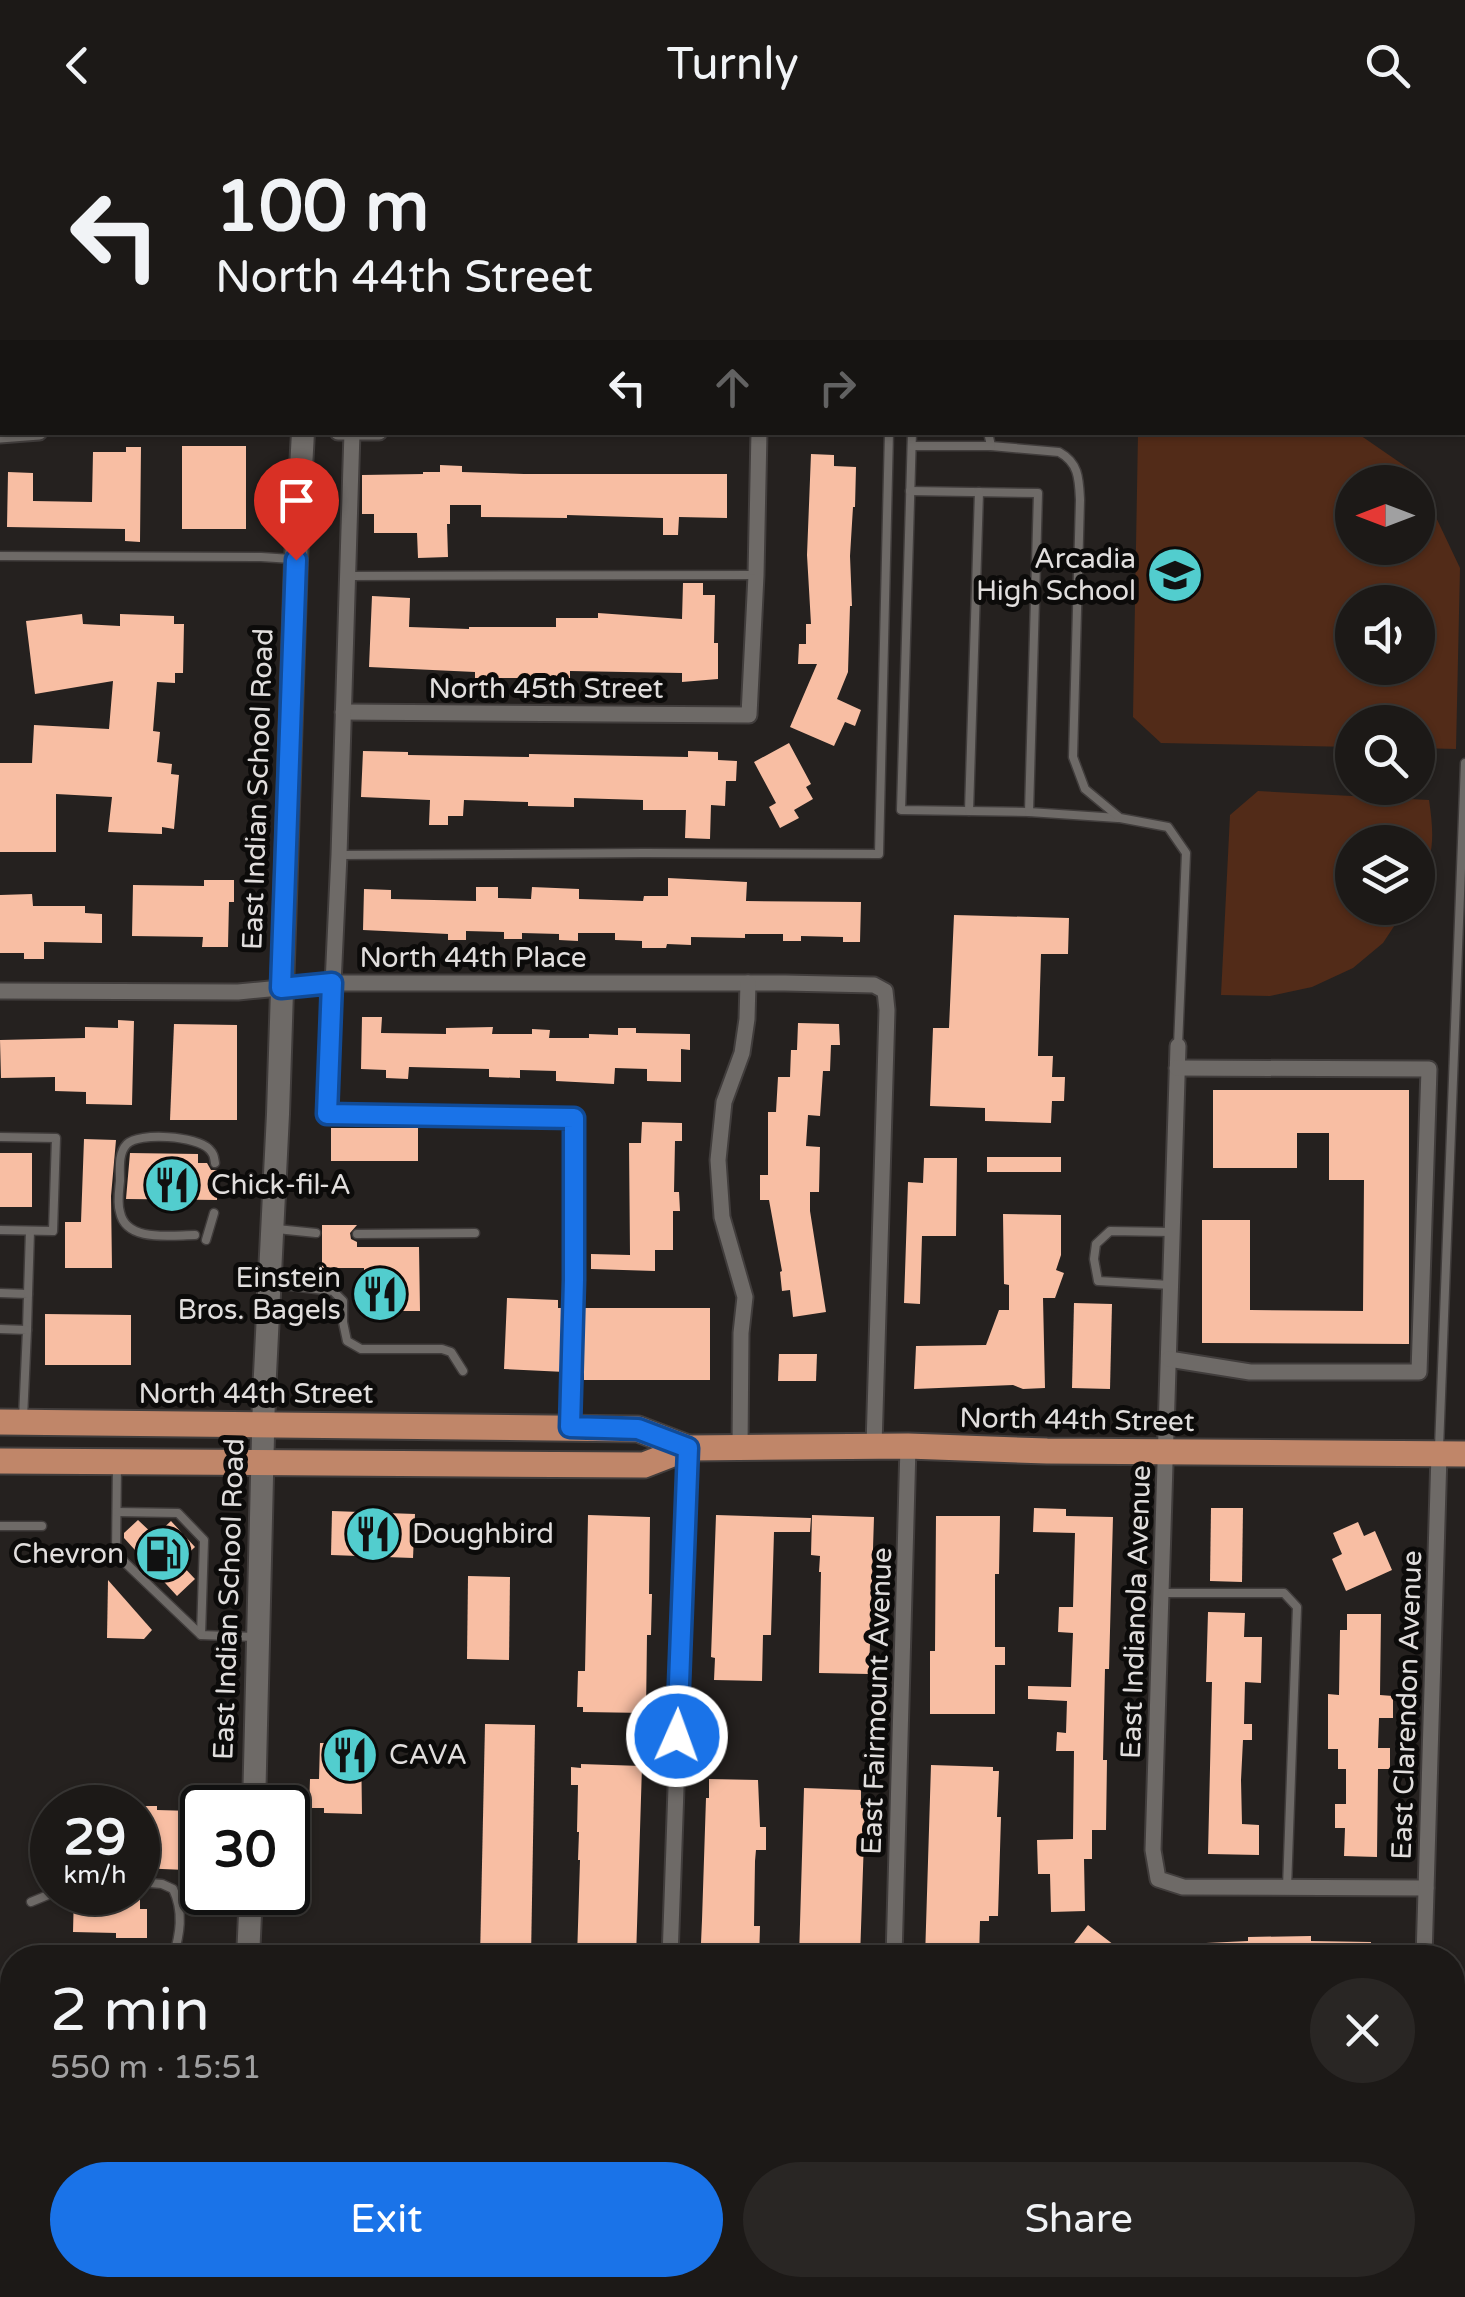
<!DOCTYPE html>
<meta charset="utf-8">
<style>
:root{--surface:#1c1917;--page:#292624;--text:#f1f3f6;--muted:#a0a0a1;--line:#3a3836;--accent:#1a73e8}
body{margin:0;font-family:"Varela Round",sans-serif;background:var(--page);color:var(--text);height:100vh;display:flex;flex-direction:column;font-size:38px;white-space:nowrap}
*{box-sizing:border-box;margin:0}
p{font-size:32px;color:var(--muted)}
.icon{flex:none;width:55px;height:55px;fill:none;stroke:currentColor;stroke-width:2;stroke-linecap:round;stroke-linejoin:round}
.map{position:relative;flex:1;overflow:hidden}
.drawer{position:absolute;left:0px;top:1815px;width:1465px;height:352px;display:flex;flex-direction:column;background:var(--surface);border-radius:40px 40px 0 0;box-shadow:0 2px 8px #0004,0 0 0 2px var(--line)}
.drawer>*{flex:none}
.hud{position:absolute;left:0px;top:0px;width:1465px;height:305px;box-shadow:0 2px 8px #0004,0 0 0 2px var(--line);background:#1c1917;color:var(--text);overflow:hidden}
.needle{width:65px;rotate:270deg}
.tools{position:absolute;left:1335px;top:335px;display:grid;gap:20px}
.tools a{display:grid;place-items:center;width:100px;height:100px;border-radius:50%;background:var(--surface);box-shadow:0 2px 8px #0004,0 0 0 2px var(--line);font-size:50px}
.speed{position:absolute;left:30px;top:1655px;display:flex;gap:20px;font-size:50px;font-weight:700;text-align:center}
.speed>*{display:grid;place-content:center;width:130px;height:130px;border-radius:50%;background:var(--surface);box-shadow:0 2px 8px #0004,0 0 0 2px var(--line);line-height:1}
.speed small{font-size:25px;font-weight:400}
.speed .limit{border:5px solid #111;border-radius:15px;background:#fff;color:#111}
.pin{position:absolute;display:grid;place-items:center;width:85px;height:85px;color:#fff;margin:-102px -42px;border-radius:50% 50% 50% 0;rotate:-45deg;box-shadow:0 0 10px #0007}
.pin .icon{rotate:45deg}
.me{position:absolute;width:110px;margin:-55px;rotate:2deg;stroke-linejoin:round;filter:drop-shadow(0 0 8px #0008)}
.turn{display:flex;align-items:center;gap:35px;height:210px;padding:0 50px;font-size:45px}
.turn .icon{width:130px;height:130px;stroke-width:2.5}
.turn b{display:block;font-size:70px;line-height:85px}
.lanes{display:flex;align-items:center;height:95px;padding:0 50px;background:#0003;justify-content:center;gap:50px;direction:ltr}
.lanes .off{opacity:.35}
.round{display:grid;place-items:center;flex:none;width:105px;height:105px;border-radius:52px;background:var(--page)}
.overview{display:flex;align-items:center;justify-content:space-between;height:170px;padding:0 50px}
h1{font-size:60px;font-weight:600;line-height:75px}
.button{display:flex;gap:20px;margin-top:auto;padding:20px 50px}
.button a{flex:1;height:115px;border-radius:60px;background:var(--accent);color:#fff;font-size:40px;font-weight:600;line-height:115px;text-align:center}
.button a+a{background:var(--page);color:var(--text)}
header{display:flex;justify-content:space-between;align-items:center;height:130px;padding:0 50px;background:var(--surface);font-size:45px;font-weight:600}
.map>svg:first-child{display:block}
.green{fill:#522b18;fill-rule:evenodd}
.building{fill:#f8bea3}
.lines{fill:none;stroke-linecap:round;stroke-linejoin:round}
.service-casing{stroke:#413d3c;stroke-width:11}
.minor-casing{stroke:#413d3c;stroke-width:19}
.secondary-casing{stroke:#413d3c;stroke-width:26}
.primary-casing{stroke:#413d3c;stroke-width:29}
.service{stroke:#6e6a67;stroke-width:8}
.minor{stroke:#6e6a67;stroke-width:15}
.secondary{stroke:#6e6a67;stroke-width:22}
.primary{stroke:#c08669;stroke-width:25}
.route-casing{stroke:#114b97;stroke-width:25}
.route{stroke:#1a73e8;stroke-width:18}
.labels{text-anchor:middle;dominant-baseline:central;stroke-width:10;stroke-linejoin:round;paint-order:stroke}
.poi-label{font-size:28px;fill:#e1dedd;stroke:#0c0b0a;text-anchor:end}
.street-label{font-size:28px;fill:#e1dedd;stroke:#0c0b0a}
</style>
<header><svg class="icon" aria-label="back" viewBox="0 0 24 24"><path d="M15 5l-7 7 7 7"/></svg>Turnly<svg class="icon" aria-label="search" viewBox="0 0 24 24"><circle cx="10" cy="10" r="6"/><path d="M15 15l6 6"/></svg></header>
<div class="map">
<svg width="1465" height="2167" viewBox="0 0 1465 2167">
<rect width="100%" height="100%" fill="#25211f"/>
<g class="green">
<path d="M1138,303h219l58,40 45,95 -4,181 -38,-1v-26h-66v25l-191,-4 -28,-26zM1418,352v66h-66v-66zM1418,472v66h-66v-66z"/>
<path d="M1258,661l171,9c5,34 6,56 -11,87v-45h-66v66h54l-23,35 -30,25 -41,19 -42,9 -49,-1 9,-180z"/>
</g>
<g class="building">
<rect x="182" y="316" width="64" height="83"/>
<path d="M126,317h15l-1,95 -15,-1v-12l-118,-2 1,-55 25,1v28l59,1 1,-50h33z"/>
<path d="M811,324l23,1v11l22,1 -1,40h-2l-3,49 2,50h-2l-2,66 -11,27 24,11 -6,16 -10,-4 -11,24 -44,-19 27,-63h-19l1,-20h7v-20h5l-4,-69z"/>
<path d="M440,335l22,1v6l62,2h203v44l-48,-1 -1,18h-15v-17l-96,-3v3l-86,-1v-12h-31v19h-3l1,33 -30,1 -1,-25h-43v-19h-12v-39l61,-1v-2h17z"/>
<path d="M683,453h20v12h12l-1,48h4v36l-36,3v-9l-112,-2v7h-95v-6l-106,-5 3,-71 38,2 -1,29 60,2v-2h87v-9h42v-5l84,6z"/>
<path d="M82,484l1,10 37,2v-12l54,2v8h10l-1,49h-8v10l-18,-1 -4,49 7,1 -3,30 15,2 -1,10 8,1 -5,54 -12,-2v7l-54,-2 4,-35 -56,-3v58h-56v-89h32l2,-38 75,4 4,-48 -78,13 -9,-73z"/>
<path d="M789,613l22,41 -5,3 7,12 -19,11 5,8 -19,10 -11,-21 7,-4 -22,-41z"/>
<path d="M363,621l45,1v3l121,2v-3l159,3v-6l30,1v8l19,1 -1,20h-10l-1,25 -14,-1 -1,34 -25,-1 1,-28h-43v-10l-69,-2v9l-46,-1v-4l-64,-2 -1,16h-15v9h-19l1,-25 -69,-3z"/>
<path d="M668,748l79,4 -1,19 115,1 -1,40h-17v-5l-42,-1v5h-18v-7h-38v4l-54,-1v8l-24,-1 -1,4h-24v-7l-27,-1v-7h-37v8l-19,-1v-6l-37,-1v6h-18v-7l-38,-1v9h-18v-6l-85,-4 1,-41 27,1v9l85,2v-14h22v11l33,1 1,-12 47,2v10l64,2 1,-5h24z"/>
<path d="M204,750h30v22h-5l-1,45h-26l1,-10 -71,-1 1,-51 71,1z"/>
<path d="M32,764l1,12h52v7l17,1v29l-58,-1v17h-20v-6h-24v-58z"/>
<path d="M954,785l115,3 -1,36h-27l-3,102h15l-1,21h13l-1,24h-12l-1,22 -66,-2v-13l-55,-2 3,-78h16z"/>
<path d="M362,887h20l-1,16 65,1v-6l47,-1 -1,7h40v-5l18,1 -1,8h40v-4l29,1v-7h18v5l54,1v16l-9,-1v33l-34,-1v-12l-32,-1 -1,16 -58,-3v-10l-36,-1v8l-31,-1v-8l-80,-2 -1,12 -22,-1v-8l-25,-1z"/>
<path d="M118,890l16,1 -2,84 -46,-1v-12l-31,-1v-14l-54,1 -1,-38 85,-2v-11l33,1z"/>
<path d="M798,893l41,1 1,21h-9l-1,26h-7l-3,45 -12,-1 -2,31 14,1 -1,45h-9v19l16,101 -33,5 -3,-27 -8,1 -2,-19 2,-1 -13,-71h-9v-25h8v-63h8l2,-35h12l1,-27h6z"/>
<path d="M174,894l63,1v95h-67z"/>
<path d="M1213,960h196v254l-207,-1v-123h48v90l113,1 1,-131h-35v-47h-32v35h-84z"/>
<path d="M642,992l40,1v18h-7l-1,51h5l1,19h-7v39h-18v21l-64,-2v-15l39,1 -1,-112h12z"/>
<rect x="331" y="998" width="87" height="33"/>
<path d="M84,1009l32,1 -5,56 1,72h-47v-46h16z"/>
<rect x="0" y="1023" width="32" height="54"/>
<path d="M130,1023l68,1v9h9l4,7h6v30l-91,-1z"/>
<rect x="987" y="1027" width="74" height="15"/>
<path d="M924,1028h33l-1,78h-34l-2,68 -16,-1 4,-121 15,1z"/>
<path d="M1003,1084l58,1v40l-5,15 8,3 -9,25h-12l2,90 -22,1 -10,-4 -99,4 2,-43 70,-1 13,-35h10v-25l-5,-1z"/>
<path d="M322,1095h35l-7,8 1,6 6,3v5h62l1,64h-56v-43h-42z"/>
<path d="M507,1168l51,2v8h8l-1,64 -61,-3z"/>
<path d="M1074,1173l38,1 -2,85 -38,-1z"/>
<path d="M581,1178h129v72h-126v-7l-4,-1z"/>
<path d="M45,1184l86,1v50h-86z"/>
<path d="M779,1224h38l-1,27h-38z"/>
<path d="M1034,1378l32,1v7l47,1 -4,152h-4l-2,91h4l-1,70h-14v29h-8l1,52 -34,1 -1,-38h-12l-1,-34 36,-1 1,-88h-18l1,-19 9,1 1,-32 -39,-2v-13l43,1 2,-54 -15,-1 1,-25h14l2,-74 -42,-1z"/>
<path d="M1211,1378h32l-1,74 -32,-1z"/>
<path d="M332,1381l83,3 -2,44 -82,-3z"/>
<path d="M588,1385l62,2 -1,77h3l-1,41h-4l-1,78 -63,-1v-5h-6l1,-36h7z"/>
<path d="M716,1385l95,3 -1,14h-36l-3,103h-8l-1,46 -48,-1 1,-22 -4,-1z"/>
<path d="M812,1385l62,2 -5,157 -50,-1 2,-101h-2l1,-16 -9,-1z"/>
<path d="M936,1386h64l-1,58h-4v73h10v18h-10v49h-65v-63h5z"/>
<path d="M138,1390l17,16 16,-15 24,26 -16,15 16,17 -18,17 -53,-58v-5z"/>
<path d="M1358,1392l6,14 11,-5 17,39 -46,21 -14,-32 10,-5 -9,-21z"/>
<path d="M468,1446l42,1 -1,83 -42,-1z"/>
<path d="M108,1450l44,50 -8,9 -37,-1z"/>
<path d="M1208,1482l37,1 -1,24h18l-1,46 -16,-1 -1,42h8v16h-9l-2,40 1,44 17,1v30l-51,-1 4,-172h-6z"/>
<path d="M1347,1484h34l-1,81 13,1v22h-14l-1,30h12v21h-12l-1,88 -33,-1 1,-28h-10v-24h11v-35h-8v-20h-10v-55l11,1 1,-65h7z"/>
<path d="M485,1594l50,1 -4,233h-51z"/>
<path d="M338,1611l23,1 1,72 -38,-1v-5h-15l1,-29h9l1,-36h18z"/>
<path d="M581,1634l61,2 -6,192h-59l3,-98h-2l1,-28h-2l1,-47h-7v-18l10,1z"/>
<path d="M931,1635l62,2v4h6l-2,46h4l-3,99h-9v5h-9l-1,37h-54z"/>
<path d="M709,1649l49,1 2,47h6v23h-10l-1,11 -1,65h6l-1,32 -54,-1v-14h-4l1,-23 4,-122h3z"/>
<path d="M804,1658l57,2v18l4,1 -5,149h-61z"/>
<path d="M138,1676h19v4l36,1 -2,44h-4l-1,15 -48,-2z"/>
<path d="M74,1762h66v17h7v29h-31v-5l-43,-1z"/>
<path d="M1088,1795l43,33h-55l-8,-7z"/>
<path d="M1311,1806v5l60,1v16h-207v-13l84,-4v-4z"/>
</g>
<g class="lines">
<g class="service-casing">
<g id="service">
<path d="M1138,2v-2"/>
<path d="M0,136h2"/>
<path d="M912,302l-11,378 128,2 89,6"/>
<path d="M988,302l3,14 68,6c20,11 20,27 21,48l-7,257 12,32 35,29 48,9 18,26 -8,193"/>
<path d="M912,316h79"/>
<path d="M910,361l128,2 -9,319"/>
<path d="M0,426l261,1 31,2"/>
<path d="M346,446l410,-1"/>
<path d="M969,681l10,-319"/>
<path d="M339,725l305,-2 235,1 10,-422"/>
<path d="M327,984l247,4v163l-3,141"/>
<path d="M0,1007l56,1 -3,93 -53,-1"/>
<path d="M277,1099l39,4"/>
<path d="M357,1104l118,-1"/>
<path d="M195,1105c-23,0 -69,8 -75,-23 -3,-9 -1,-21 0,-31 0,-12 -2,-28 7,-37 12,-12 70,-8 82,5 5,5 5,8 6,14"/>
<path d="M206,1110l8,-27"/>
<path d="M274,1154l59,7 10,10v21l4,19 14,8h81l9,3 12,19"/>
<path d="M1171,1155l-73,-4 -4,-22 2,-15 14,-13 61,1"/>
<path d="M0,1163l28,1 -1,36"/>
<path d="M28,1164l2,-63"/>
<path d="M0,1199l27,1 -4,88"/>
<path d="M1439,1318l26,-685"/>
<path d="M117,1334l-1,90 85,81 54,2"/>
<path d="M117,1382l61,1 26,27 -3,95"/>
<path d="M0,1396h42"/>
<path d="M1162,1463h122l13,14 -10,281"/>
<path d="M138,1752l24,2 11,5c11,23 7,45 0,69"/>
<path d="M31,1772l17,-7 4,-6"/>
<path d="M0,2033h12"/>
</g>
</g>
<g class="minor-casing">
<g id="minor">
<path d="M338,302h41"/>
<path d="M0,305l39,-3"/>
<path d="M343,582l406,3 7,-140 3,-143"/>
<path d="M0,861l238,1 94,-9h453l89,2 11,6 2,19 -13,436"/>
<path d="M1178,916l-25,804 5,29 25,8 243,1"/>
<path d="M327,984l12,-259 13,-423"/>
<path d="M1169,1229l81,13h169l10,-303 -252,-1"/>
<path d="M740,1318l1,-115 4,-36 -23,-80 -4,-57 6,-58 18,-49 5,-34 1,-36"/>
<path d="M670,1828l18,-510"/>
<path d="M894,1828l14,-512"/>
<path d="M1424,1828l15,-504"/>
<path d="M508,2167v-12"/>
<path d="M731,2167l1,-12"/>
<path d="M955,2167v-12"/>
<path d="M1182,2167v-12"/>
<path d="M1415,2167v-12"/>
</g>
</g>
<g class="secondary-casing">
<g id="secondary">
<path d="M314,2v-2"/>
<path d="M254,1678l10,-414 14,-280 18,-554 7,-128"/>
<path d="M248,1828l3,-66"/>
<path d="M237,2167v-12"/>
</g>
</g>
<g class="primary-casing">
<g id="primary">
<path d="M0,1292l638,7 50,19"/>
<path d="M0,1331l644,4 44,-17 220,-2 139,5 418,3"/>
</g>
</g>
<use href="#service" class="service"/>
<use href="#minor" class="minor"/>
<use href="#secondary" class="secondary"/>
<use href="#primary" class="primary"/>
</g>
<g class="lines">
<g class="route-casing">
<path id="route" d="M296,430l-15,428 51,-5 -5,131 247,4v162l-4,147 68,2 50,19 -11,288"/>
</g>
<use href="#route" class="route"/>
</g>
<defs>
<g id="school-disc" transform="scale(2.875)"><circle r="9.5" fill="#52cdce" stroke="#0c0b0a"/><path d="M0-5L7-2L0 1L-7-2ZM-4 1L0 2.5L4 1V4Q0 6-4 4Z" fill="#111"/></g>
<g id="restaurant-disc" transform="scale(2.875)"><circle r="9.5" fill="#52cdce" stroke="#0c0b0a"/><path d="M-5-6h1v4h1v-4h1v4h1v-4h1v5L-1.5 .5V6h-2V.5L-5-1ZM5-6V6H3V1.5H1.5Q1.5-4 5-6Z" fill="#111"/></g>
<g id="fuel-disc" transform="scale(2.875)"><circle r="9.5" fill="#52cdce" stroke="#0c0b0a"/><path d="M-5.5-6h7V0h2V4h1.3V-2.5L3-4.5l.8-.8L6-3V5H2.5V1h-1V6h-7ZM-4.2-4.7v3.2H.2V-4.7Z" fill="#111"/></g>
</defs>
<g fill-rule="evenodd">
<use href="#school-disc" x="1175" y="445"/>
<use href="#restaurant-disc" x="172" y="1055"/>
<use href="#restaurant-disc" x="380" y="1164"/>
<use href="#restaurant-disc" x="373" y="1404"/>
<use href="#fuel-disc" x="163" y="1424"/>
<use href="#restaurant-disc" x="350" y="1625"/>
</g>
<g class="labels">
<g class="poi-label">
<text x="1136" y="429">Arcadia<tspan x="1136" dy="32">High School</tspan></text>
<text x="211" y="1055" text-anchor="start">Chick-fil-A</text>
<text x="341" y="1148">Einstein<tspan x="341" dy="32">Bros. Bagels</tspan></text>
<text x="412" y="1404" text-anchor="start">Doughbird</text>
<text x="124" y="1424">Chevron</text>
<text x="389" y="1625" text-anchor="start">CAVA</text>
</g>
<g class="street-label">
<text x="546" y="559">North 45th Street</text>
<text transform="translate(258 659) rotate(-88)">East Indian School Road</text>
<text x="473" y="828">North 44th Place</text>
<text x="256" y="1264">North 44th Street</text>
<text transform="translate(1077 1290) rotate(1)">North 44th Street</text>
<text transform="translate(229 1469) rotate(-88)">East Indian School Road</text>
<text transform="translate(1136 1482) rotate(-88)">East Indianola Avenue</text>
<text transform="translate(877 1571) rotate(-88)">East Fairmount Avenue</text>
<text transform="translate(1407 1575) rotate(-88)">East Clarendon Avenue</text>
</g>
</g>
</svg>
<div class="tools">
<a><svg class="needle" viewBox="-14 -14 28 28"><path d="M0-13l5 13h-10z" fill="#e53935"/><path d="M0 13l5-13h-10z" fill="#a0a0a1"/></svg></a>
<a><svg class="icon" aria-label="sound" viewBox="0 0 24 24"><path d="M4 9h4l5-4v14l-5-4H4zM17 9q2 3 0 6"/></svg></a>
<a><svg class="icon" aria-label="search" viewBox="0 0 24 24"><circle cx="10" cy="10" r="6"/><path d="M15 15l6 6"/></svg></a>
<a><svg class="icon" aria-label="layers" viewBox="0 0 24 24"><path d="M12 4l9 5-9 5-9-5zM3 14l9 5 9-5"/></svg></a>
</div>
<div class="speed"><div>29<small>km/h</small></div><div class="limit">30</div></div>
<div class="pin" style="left:296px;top:430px;background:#d93025"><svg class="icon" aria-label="arrive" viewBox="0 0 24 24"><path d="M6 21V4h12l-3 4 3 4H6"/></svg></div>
<svg class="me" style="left:677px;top:1606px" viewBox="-20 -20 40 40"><circle r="17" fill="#1a73e8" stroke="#fff" stroke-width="3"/><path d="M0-11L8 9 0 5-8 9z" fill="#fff"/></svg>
<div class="hud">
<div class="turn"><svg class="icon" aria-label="left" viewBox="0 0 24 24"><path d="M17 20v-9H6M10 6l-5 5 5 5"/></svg><div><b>100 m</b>North 44th Street</div></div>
<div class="lanes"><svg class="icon" aria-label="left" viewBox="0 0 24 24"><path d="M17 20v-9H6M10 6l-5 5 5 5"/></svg><svg class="icon off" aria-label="ahead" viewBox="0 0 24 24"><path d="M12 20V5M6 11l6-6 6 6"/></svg><svg class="icon off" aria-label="right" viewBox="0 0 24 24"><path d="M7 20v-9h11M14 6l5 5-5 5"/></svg></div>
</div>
<section class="drawer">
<div class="overview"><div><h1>2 min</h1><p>550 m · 15:51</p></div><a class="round"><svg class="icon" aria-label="close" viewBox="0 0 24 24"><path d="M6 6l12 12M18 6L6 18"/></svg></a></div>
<div class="button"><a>Exit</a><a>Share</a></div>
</section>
</div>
